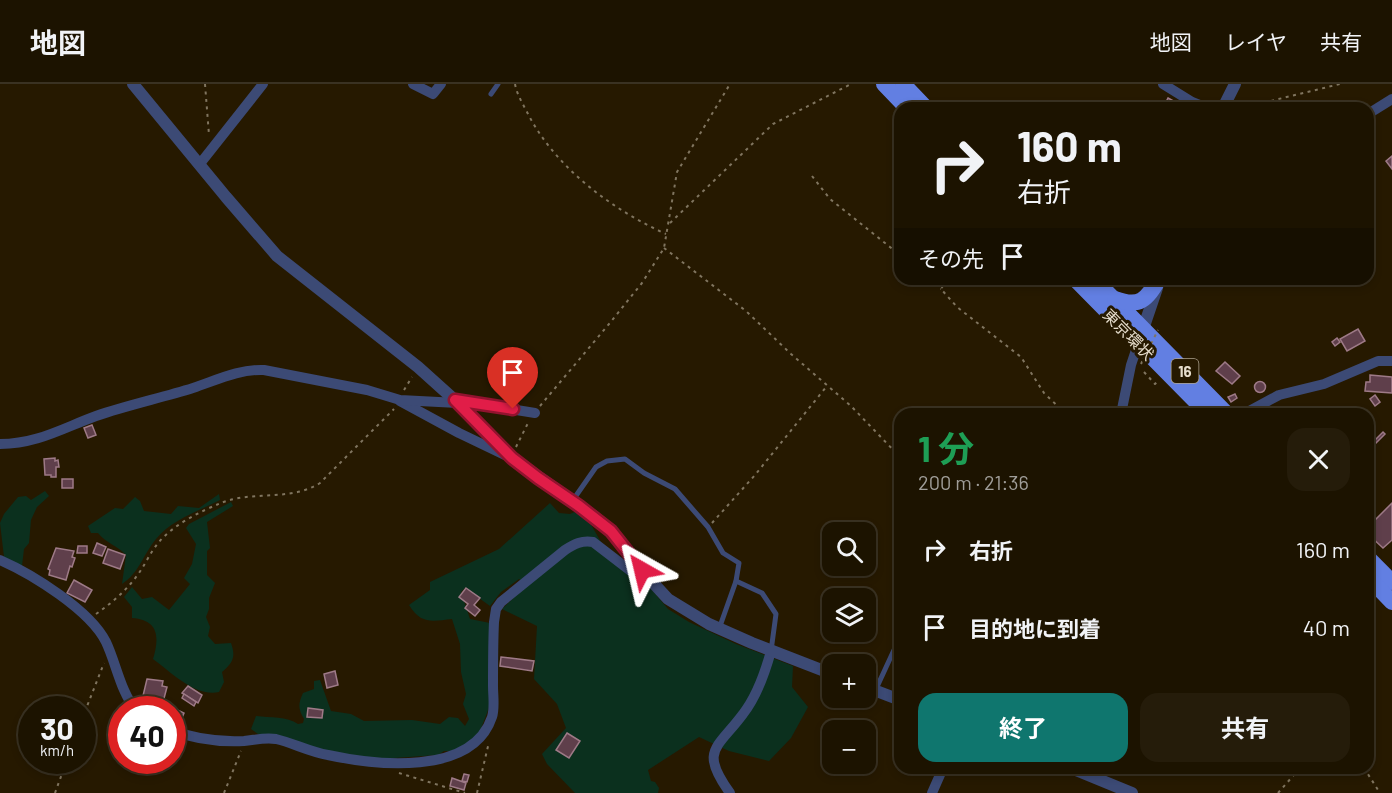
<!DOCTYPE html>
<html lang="ja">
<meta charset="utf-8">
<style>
:root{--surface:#1c1300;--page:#251c0a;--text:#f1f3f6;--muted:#a09e99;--line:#3a3222;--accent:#0f766e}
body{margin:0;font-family:Barlow,"Noto Sans JP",sans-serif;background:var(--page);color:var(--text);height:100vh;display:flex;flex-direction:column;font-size:22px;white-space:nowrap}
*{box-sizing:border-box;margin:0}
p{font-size:20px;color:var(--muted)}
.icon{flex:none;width:33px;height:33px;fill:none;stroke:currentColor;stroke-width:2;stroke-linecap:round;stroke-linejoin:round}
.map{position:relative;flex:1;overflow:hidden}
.side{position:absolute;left:894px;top:324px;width:480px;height:366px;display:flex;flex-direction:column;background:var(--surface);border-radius:18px;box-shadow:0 3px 9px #0003,0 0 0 2px var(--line)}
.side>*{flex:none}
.banner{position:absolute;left:894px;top:18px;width:480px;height:183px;border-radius:18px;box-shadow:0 3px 9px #0003,0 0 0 2px var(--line);background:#1c1300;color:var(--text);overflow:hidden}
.buttons{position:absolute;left:822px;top:438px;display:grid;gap:12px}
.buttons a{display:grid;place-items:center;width:54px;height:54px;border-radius:12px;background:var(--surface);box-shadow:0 3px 9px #0003,0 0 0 2px var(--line);font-size:30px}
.speed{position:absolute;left:18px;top:612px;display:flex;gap:12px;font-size:30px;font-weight:700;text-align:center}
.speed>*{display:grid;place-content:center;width:78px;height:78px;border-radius:50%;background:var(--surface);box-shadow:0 3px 9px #0003,0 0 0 2px var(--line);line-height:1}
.speed small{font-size:15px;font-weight:400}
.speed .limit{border:9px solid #d22;background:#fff;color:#111}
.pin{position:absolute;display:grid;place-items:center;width:51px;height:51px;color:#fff;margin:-62px -26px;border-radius:50% 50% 50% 0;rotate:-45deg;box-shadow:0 0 6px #0007}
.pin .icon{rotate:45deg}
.me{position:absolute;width:66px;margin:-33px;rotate:323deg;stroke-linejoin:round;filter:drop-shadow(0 0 4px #0008)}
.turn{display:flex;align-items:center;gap:21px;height:126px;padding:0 24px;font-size:27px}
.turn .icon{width:78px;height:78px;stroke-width:2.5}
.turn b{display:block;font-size:42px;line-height:51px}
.then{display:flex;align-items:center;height:57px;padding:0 24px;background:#0003;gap:12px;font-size:22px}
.round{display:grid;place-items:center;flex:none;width:63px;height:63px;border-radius:18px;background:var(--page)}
.overview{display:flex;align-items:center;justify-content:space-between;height:102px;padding:0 24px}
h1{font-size:36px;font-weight:700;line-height:45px;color:#1e9e55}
.button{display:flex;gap:12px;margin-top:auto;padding:12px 24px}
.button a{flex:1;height:69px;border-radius:18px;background:var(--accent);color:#fff;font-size:24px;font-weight:700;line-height:69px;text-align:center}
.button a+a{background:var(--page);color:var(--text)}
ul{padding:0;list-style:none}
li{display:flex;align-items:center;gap:18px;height:78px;padding:0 24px}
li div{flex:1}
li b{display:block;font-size:22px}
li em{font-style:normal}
header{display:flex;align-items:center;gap:36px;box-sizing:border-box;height:84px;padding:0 30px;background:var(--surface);border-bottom:2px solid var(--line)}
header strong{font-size:28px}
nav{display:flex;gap:33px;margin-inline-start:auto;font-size:21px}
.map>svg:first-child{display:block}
.green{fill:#0b301e}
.building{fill:#5f3f4b;stroke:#9e7a87;stroke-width:1.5}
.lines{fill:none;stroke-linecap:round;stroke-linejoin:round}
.path{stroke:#80755f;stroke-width:2;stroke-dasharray:3 4.5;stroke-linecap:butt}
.service{stroke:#3c4a75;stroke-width:5}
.minor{stroke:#3c4a75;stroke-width:10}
.tertiary{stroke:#3c4a75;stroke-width:12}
.trunk{stroke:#627fe2;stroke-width:16}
.path-bridge{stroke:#80755f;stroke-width:2;stroke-dasharray:3 4.5;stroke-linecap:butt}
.route-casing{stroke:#92132f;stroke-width:15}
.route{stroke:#e11d48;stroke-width:10}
.labels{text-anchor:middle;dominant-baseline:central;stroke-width:6;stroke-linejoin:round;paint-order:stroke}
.shield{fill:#261900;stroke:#aca28f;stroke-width:1.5}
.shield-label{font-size:15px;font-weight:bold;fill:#e6ddcc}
.street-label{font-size:16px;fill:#e6ddcc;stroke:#261900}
</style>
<header>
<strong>地図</strong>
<nav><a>地図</a><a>レイヤ</a><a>共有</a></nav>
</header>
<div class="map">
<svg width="1392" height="709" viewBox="0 0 1392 709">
<rect width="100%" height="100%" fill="#261900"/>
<g class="green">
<path d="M45,407l4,5 -12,11 -6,13 -2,23 -5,6 -2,17 -18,-9 -4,-34 4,-9 14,-17 8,-1 5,4z"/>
<path d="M219,410l1,6c-21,11 -49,20 -64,39 -13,16 -17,34 -34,45l4,-29c-8,-9 -20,-12 -28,-22h-7l-3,-7 27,-18 8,1 12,-12 5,4 4,10 27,3 7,-8 21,2z"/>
<path d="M231,418l2,4 -26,16 3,26 -3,3v24l8,8 -6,15v11l-3,8 4,10 -2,9 7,8 16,-1c5,14 2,20 -9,29l2,10 -5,10c-24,5 -47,-19 -66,-33 7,-23 5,-39 -21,-41v-11l-8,-10 8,-10 10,12 10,-2 17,13 21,-26 -6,-6 8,-14 4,-20 -10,-16 3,-4z"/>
<path d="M550,419l9,10 11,1 9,-4 7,6 15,26 40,35 27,32 21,13 47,22 57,22 -1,21 16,20 -17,31 -22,23 -40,-10 -30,-14 -51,33 3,11 4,1 4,6 -1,5h-83l-28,-29 -5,-10 24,-26 -9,-24 -23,-25 3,-53 -35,-17 25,-24 -8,-6 -18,13 -11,14 -25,-18 -4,4 9,27 20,4v81l-3,9 -9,23 -24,15h-10l-6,4 -58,4 -54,-8 -55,-17h-13l-7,-5 5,-13c14,2 31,0 42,8l5,-1 1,-4c-6,-10 -6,-15 -1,-26l11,-4v-8l6,-1 11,31 20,3 13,7 48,-1 28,4 9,-7 9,1 7,8 4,-7 -6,-15 3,-10 -5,-22 -1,-28 -8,-25c-19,2 -31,6 -43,-14l21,-15v-8l69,-33z"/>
</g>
<g class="building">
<path d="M1168,14l11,6 -2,4h-14z"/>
<path d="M1392,72v13l-6,-8z"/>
<path d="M1358,245l7,12 -18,10 -7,-12z"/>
<path d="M1337,254l3,4 -5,4 -3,-4z"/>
<path d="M1225,278l15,14 -8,8 -16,-13z"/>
<path d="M1370,291l22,2v16l-27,-2 1,-9h4z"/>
<circle cx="1260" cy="303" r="5.5"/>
<path d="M1235,310l2,4 -6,4 -3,-5z"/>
<path d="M1375,311l5,7 -5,4 -5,-7z"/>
<path d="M92,341l4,10 -8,3 -4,-10z"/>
<path d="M1383,348l2,2 -17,17v-4z"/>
<path d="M55,374v3l3,-1 1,7h-3v10h-5v-2h-6l-1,-16z"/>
<rect x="62" y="395" width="11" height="9"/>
<path d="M1392,419v37l-9,8 -15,-14v-7z"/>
<path d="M97,459l9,4 -4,9 -9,-3z"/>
<path d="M78,462h9v7h-10z"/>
<path d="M56,464l18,3 -2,6 3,1 -3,9 -2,-1 -4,14 -17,-5 1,-5 -2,-1z"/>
<path d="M108,465l17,6 -5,14 -17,-6z"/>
<path d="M74,496l18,10 -7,12 -18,-9z"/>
<path d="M466,504l14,10 -6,7 6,5 -5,6 -10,-8 3,-4 -9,-7z"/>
<path d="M501,573l33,4 -2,10 -32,-5z"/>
<path d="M335,587l3,14 -11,3 -3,-14z"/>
<path d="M147,595l16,2 -1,5 5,1 -5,19 -18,-2v-4h-2z"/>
<path d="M188,602l14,9 -4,8 -16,-10z"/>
<path d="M184,610l12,8 -2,4 -12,-8z"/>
<path d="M167,621l17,8 -6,14 -6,-3v-14h-7z"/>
<path d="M308,624l15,2 -1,8 -15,-1z"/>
<path d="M567,649l13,8 -11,17 -13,-8z"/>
<path d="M464,690l5,1 -2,7 -5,-1z"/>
<path d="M452,694l14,5 -2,7 -14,-4z"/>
</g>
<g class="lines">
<g class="path">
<path d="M205,0l4,51"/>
<path d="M515,0c2,11 8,20 13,30 28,54 83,95 138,120"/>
<path d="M1242,24l98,-24"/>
<path d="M812,92l18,23 70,56"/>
<path d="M670,139l103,-99 78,-40"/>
<path d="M664,164l82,63 45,43 60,52 49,51"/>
<path d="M929,195l12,10"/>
<path d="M947,195l-6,10 16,18 64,50 23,36 22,21"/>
<path d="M1144,288l11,12 2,-2"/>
<path d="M404,306l8,-13"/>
<path d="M540,322l69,-82 33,-41 22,-35 13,-76 53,-88"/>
<path d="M516,363l12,-24"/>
<path d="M712,439l43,-48 72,-89"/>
<path d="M96,530c17,-12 31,-24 43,-41 7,-10 12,-22 20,-31 14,-17 42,-31 62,-39 32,-13 69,-1 99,-20l74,-74"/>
<path d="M82,635l22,-56"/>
<path d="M1364,684l16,25"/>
<path d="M399,689l66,20"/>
<path d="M55,709l12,-33"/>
<path d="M224,709l17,-42"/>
<path d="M477,709l12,-51"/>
<path d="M1278,709l22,-25"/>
</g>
<g class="service">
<path d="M491,10l7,-10"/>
<path d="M573,416l23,-33 11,-6 18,-2 19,14 31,16 33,38 15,26 16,10 -3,18 -17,48"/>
<path d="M736,497l26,12 14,21 -5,37"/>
<path d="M876,605l24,-52"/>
</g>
<g class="minor">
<path d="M413,0l20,10 8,-10"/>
<path d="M1163,0l29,18 15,6"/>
<path d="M1368,30l24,-15"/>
<path d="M199,81l64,-81"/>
<path d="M1167,195h6"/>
<path d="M455,316l80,13"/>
<path d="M400,317l59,32 50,24"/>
<path d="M1121,330l10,-49 7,-21"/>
<path d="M1244,330l35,-19 45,-11 54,-23h14"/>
<path d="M0,360c37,0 63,-16 96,-28 32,-11 65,-18 97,-28 24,-8 46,-19 71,-18l103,20 33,10 58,3"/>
<path d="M0,476c32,14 90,50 106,82 10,21 15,51 30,68"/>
<path d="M172,646c22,9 49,12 72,11 11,-1 21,-4 32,-2 17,4 34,13 52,16 46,10 144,22 164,-38 3,-9 1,-21 1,-31 0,-21 0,-43 1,-64l2,-13 5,-7 64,-52c9,-6 17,-10 28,-8l39,30 10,-2"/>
<path d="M730,709c-31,-43 -13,-44 13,-79 14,-18 22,-41 28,-63"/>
<path d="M932,709l11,-25"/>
</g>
<g class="tertiary">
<path d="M133,0l93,113 51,59 141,111 40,36 54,55 83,59 31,31 18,25 24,26 41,25 43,19 80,31"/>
<path d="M1223,24l12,-24"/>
<path d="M1141,251l16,-47"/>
<path d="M866,603l34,13"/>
<path d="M1071,684l61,25"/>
</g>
<g class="trunk">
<path d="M884,0l23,24"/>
<path d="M903,0l23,24"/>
<path d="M1075,195l133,135"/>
<path d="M1094,195l133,135"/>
<path d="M1115,215c25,9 31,1 44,-20"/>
<path d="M1368,474l24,24"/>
<path d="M1368,493l24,25"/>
</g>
<path class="path-bridge" d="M1141,280l17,-34"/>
</g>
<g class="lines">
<g class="route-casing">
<path id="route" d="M513,325l-58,-9 57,58 26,20 41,28 32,25 31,39"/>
</g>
<use href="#route" class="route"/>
</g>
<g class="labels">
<rect class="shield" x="1171.5" y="275" width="27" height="24" rx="4.5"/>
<g class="shield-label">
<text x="1185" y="287">16</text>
</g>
<g class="street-label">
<text transform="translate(1129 250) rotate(45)">東京環状</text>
</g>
</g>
</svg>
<div class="buttons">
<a><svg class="icon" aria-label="search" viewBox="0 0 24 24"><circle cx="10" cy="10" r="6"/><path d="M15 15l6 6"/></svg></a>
<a><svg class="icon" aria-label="layers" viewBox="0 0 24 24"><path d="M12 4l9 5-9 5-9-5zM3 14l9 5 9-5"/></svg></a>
<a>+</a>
<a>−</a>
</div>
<div class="speed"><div>30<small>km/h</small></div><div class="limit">40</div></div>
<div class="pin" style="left:513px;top:325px;background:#d93025"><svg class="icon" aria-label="arrive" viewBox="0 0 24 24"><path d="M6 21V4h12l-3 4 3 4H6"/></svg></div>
<svg class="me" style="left:642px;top:486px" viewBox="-20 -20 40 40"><path d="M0-17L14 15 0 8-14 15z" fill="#e11d48" stroke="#fff" stroke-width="4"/></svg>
<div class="banner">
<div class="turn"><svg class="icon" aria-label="right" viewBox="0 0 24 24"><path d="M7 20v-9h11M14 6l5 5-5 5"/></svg><div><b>160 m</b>右折</div></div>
<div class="then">その先<svg class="icon" aria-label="arrive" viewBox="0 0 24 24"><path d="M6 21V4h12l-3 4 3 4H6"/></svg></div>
</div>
<section class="side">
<div class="overview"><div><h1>1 分</h1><p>200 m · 21:36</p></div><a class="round"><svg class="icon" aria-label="close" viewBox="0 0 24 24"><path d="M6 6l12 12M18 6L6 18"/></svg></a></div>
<ul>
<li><svg class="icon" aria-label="right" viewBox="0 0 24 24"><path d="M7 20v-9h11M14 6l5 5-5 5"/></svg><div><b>右折</b></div><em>160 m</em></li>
<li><svg class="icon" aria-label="arrive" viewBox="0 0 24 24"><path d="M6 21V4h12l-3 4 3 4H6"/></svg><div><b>目的地に到着</b></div><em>40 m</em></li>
</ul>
<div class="button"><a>終了</a><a>共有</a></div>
</section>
</div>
